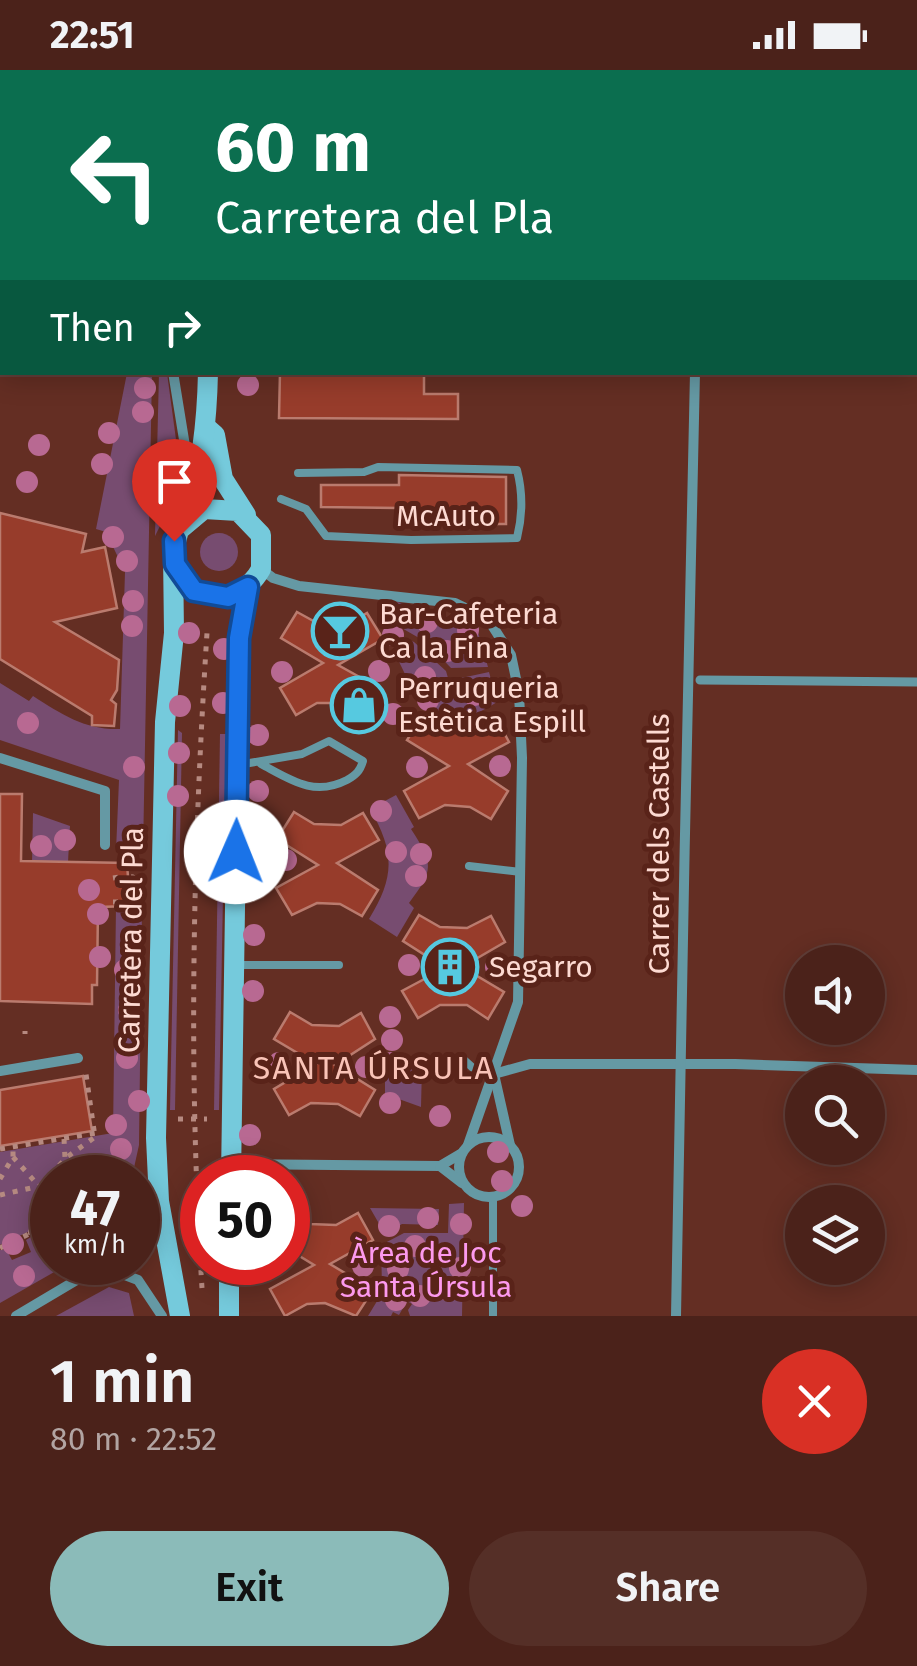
<!DOCTYPE html>
<meta charset="utf-8">
<style>
:root{--surface:#4b221a;--page:#552f27;--text:#f1f3f6;--muted:#b2a4a2;--line:#623f39;--accent:#8bbbb9}
body{margin:0;font-family:"Fira Sans",sans-serif;background:var(--page);color:var(--text);height:100vh;display:flex;flex-direction:column;font-size:38px;white-space:nowrap}
*{box-sizing:border-box;margin:0}
p{font-size:32px;color:var(--muted)}
.icon{flex:none;width:55px;height:55px;fill:none;stroke:currentColor;stroke-width:2;stroke-linecap:round;stroke-linejoin:round}
.map{position:relative;height:1246px;overflow:hidden}
.panel{display:flex;flex-direction:column;background:var(--surface);flex:1}
.panel>*{flex:none}
.top-card{position:absolute;left:0px;top:0px;width:918px;height:305px;box-shadow:0 5px 25px #0003,0 0 0 2px var(--line);background:#0b6e4f;color:#fff;overflow:hidden}
.fabs{position:absolute;left:785px;top:875px;display:grid;gap:20px}
.fabs a{display:grid;place-items:center;width:100px;height:100px;border-radius:50%;background:var(--surface);box-shadow:0 5px 25px #0003,0 0 0 2px var(--line);font-size:50px}
.speed{position:absolute;left:30px;top:1085px;display:flex;gap:20px;font-size:50px;font-weight:700;text-align:center}
.speed>*{display:grid;place-content:center;width:130px;height:130px;border-radius:50%;background:var(--surface);box-shadow:0 5px 25px #0003,0 0 0 2px var(--line);line-height:1}
.speed small{font-size:25px;font-weight:400}
.speed .limit{border:15px solid #d22;background:#fff;color:#111}
.pin{position:absolute;display:grid;place-items:center;width:85px;height:85px;color:#fff;margin:-102px -42px;border-radius:50% 50% 50% 0;rotate:-45deg;box-shadow:0 0 10px #0007}
.pin .icon{rotate:45deg}
.me{position:absolute;width:110px;margin:-55px;rotate:1deg;stroke-linejoin:round;filter:drop-shadow(0 0 8px #0008)}
.turn{display:flex;align-items:center;gap:35px;height:210px;padding:0 50px;font-size:45px}
.turn .icon{width:130px;height:130px;stroke-width:2.5}
.turn b{display:block;font-size:70px;line-height:85px}
.then{display:flex;align-items:center;height:95px;padding:0 50px;background:#0003;gap:20px;font-size:38px}
.round{display:grid;place-items:center;flex:none;width:105px;height:105px;border-radius:52px;background:var(--page)}
.summary{display:flex;align-items:center;justify-content:space-between;height:170px;padding:0 50px}
h1{font-size:60px;font-weight:600;line-height:75px}
.cta{display:flex;gap:20px;margin-top:auto;padding:20px 50px}
.cta a{flex:1;height:115px;border-radius:60px;background:var(--accent);color:#111;font-size:40px;font-weight:600;line-height:115px;text-align:center}
.cta a+a{background:var(--page);color:var(--text)}
.status{display:flex;justify-content:space-between;align-items:center;height:70px;padding:0 50px;background:var(--surface);direction:ltr}
.status svg{height:28px;fill:currentColor}
.map>svg:first-child{display:block}
.green{fill:#774c70}
.building{fill:#973c2b;stroke:#ba7b6e;stroke-width:2.5}
.lines{fill:none;stroke-linecap:round;stroke-linejoin:round}
.path{stroke:#b68a81;stroke-width:5;stroke-dasharray:5 8;stroke-linecap:butt}
.service{stroke:#6599a4;stroke-width:8}
.pedestrian{stroke:#6599a4;stroke-width:9}
.minor{stroke:#6599a4;stroke-width:10}
.secondary{stroke:#75cadc;stroke-width:20}
.tree{fill:#b86992}
.route-casing{stroke:#114b97;stroke-width:25}
.route{stroke:#1a73e8;stroke-width:18}
.labels{text-anchor:middle;dominant-baseline:central;stroke-width:10;stroke-linejoin:round;paint-order:stroke}
.street-label{font-size:30px;fill:#fddad2;stroke:#592319}
.poi-label{font-size:30px;fill:#fddad2;stroke:#592319;text-anchor:start}
.park-label{font-size:30px;fill:#fc99ed;stroke:#592319}
.neighbourhood-label{font-size:32px;letter-spacing:2.5px;fill:#f9c3b7;stroke:#592319}
</style>
<div class="status"><b>22:51</b><svg viewBox="0 0 49 12"><path d="M0 12V9h3v3zM5 12V6h3v6zM10 12V3h3v9zM15 12V0h3v12zM26 1h20v11H26zM47 4h2v5h-2z"/></svg></div>
<div class="map">
<svg width="917" height="1246" viewBox="0 0 917 1246">
<rect width="100%" height="100%" fill="#642e23"/>
<g class="green">
<path d="M127,303h25l-9,479 -27,-1 3,-71 -119,-40v-57l29,18 4,-5c30,19 52,34 87,33l5,-157 -19,-40 -10,-3z"/>
<path d="M159,303h8l13,96 -3,23 -22,44z"/>
<circle cx="219" cy="482" r="19"/>
<path d="M394,531l77,23 7,8 10,35 -37,1 -25,-26 -33,-19z"/>
<path d="M393,562l21,10 32,29 2,7 -29,21 -6,-3c-5,-24 -22,-39 -20,-64z"/>
<path d="M489,602l8,30c-33,20 -41,22 -75,1l30,-23z"/>
<path d="M178,660l4,3 -7,377h-5z"/>
<path d="M220,664h6l-7,376h-5z"/>
<path d="M396,725l18,32 -3,2c23,35 23,41 -2,74l5,5 -17,29 -28,-18c26,-42 26,-67 1,-110z"/>
<path d="M33,743l37,13 -2,36 -36,1z"/>
<path d="M116,836h26l-3,239 -7,32 -80,1v84l18,1 -70,40v-53l6,-1 6,11 19,-8 -5,-12 5,-3 -3,-5 -28,13v-93l113,-19z"/>
<path d="M385,983l37,14 -1,40 -36,-13z"/>
<path d="M464,1133l-2,113h-52l-2,-6 4,-6 -5,-3 -8,14 -6,-3 -2,4h-23l17,-28 -3,-2 -1,-41 23,-12h44l1,-29z"/>
<path d="M370,1138l69,1 -1,16 -36,-1 -17,10z"/>
<path d="M109,1217l20,6 5,23h-78z"/>
</g>
<g class="building">
<path d="M280,302h144v22h34v25l-179,-1z"/>
<path d="M399,405l107,2v47h-108v-16l-77,-1v-22h78z"/>
<path d="M0,443l86,21 -4,18 23,-5 12,61 -62,14 64,38 -2,30 -6,10 5,4 -2,22 -22,-1v-9l-92,-57z"/>
<path d="M297,542l22,12 27,1 21,-12 16,26 -45,26 43,24 -16,27 -21,-13h-27l-21,12 -16,-27 43,-25 -42,-25z"/>
<path d="M494,644l15,28 -41,22 40,27 -17,28 -21,-12 -25,-2 -26,13 -15,-27 45,-25 -42,-26 16,-25 22,13h27z"/>
<path d="M0,724h22l-1,67 106,2 3,43 -32,1 -1,78h-5v19l-92,-3z"/>
<path d="M294,742l20,12 27,1 22,-12 16,27 -42,23 41,27 -16,26 -22,-12 -23,-1 -25,12 -16,-27 42,-23 -41,-26z"/>
<path d="M419,845l21,12 27,1 24,-12 14,26 -43,25 42,25 -16,27 -21,-14h-27l-22,13 -16,-27 43,-23 -42,-27z"/>
<path d="M290,942l22,13 27,1 22,-13 14,26 -40,26 40,25 -15,26 -22,-12 -27,-1 -22,12 -15,-26 42,-25 -42,-25z"/>
<path d="M83,1006l9,55 -92,15v-56z"/>
<path d="M288,1142l21,12 27,1 22,-12 15,27 -43,24 43,26 -17,26 -31,-13 -18,1 -22,12 -15,-27 44,-24 -26,-16z"/>
</g>
<g class="lines">
<g class="path">
<path d="M113,808l7,-1v17h6l1,-18 6,1v17h4"/>
<path d="M113,832h27"/>
<path d="M25,964v-3"/>
<path d="M178,1049h29"/>
<path d="M64,1069l2,39"/>
<path d="M0,1079l96,-16"/>
<path d="M13,1087l39,44"/>
<path d="M0,1109l13,-22v-10"/>
<path d="M0,1125l40,-9"/>
<path d="M30,1165l10,-49 27,-29 28,-20 -9,-63"/>
<path d="M0,1178l52,-25"/>
<path d="M202,1218c-14,-217 -9,-438 5,-655"/>
</g>
<g class="service">
<path d="M281,429l25,10 20,27 85,4 106,-2c6,-24 6,-45 0,-68l-139,-3 -14,5 -66,1"/>
<path d="M238,695l64,-11 27,-13 34,20c-3,10 -7,14 -16,19 -33,17 -56,0 -86,-16"/>
<path d="M469,796l52,6"/>
<path d="M239,895h100"/>
<path d="M463,989l10,9 21,6"/>
<path d="M233,1213l23,-21"/>
<path d="M493,1246v-120"/>
</g>
<path class="pedestrian" d="M700,610l217,2"/>
<g class="minor">
<path d="M176,2v-2"/>
<path d="M250,2v-2"/>
<path d="M700,2v-2"/>
<path d="M915,133h2"/>
<path d="M173,302l13,80 -3,48"/>
<path d="M261,499l12,9 26,8 156,17 33,16 23,36 8,38 3,65 -4,244 -50,143"/>
<path d="M0,688l105,33v54"/>
<path d="M0,1001l78,-13"/>
<path d="M494,1004l36,-10h205l182,6"/>
<path d="M494,1004l16,71"/>
<circle cx="489" cy="1097" r="30"/>
<path d="M231,1094l209,2"/>
<path d="M462,1113l-22,-17 22,-13"/>
<path d="M138,1166l18,-29"/>
<path d="M104,1197l34,13 24,36"/>
<path d="M16,1246l91,-54"/>
<path d="M676,1246c7,-315 10,-629 19,-944"/>
</g>
<g class="secondary">
<path d="M213,2v-2"/>
<path d="M207,358l8,7 8,44 23,36"/>
<path d="M185,451c17,-48 22,-98 23,-149"/>
<path d="M175,494c17,41 65,43 86,5v-34l-23,-24 -34,-2 -25,21 -6,23 1,80 -9,89 -9,416 3,63 21,115"/>
<path d="M231,1108l8,-540 9,-51"/>
<path d="M229,1246v-54"/>
</g>
</g>
<g class="tree">
<circle cx="248" cy="315" r="11"/>
<circle cx="145" cy="318" r="11"/>
<circle cx="143" cy="342" r="11"/>
<circle cx="109" cy="363" r="11"/>
<circle cx="39" cy="375" r="11"/>
<circle cx="102" cy="394" r="11"/>
<circle cx="27" cy="412" r="11"/>
<circle cx="113" cy="467" r="11"/>
<circle cx="127" cy="491" r="11"/>
<circle cx="133" cy="531" r="11"/>
<circle cx="427" cy="552" r="11"/>
<circle cx="132" cy="556" r="11"/>
<circle cx="468" cy="560" r="11"/>
<circle cx="189" cy="563" r="11"/>
<circle cx="393" cy="565" r="11"/>
<circle cx="224" cy="579" r="11"/>
<circle cx="447" cy="581" r="11"/>
<circle cx="379" cy="601" r="11"/>
<circle cx="282" cy="602" r="11"/>
<circle cx="425" cy="607" r="11"/>
<circle cx="448" cy="619" r="11"/>
<circle cx="474" cy="625" r="11"/>
<circle cx="428" cy="630" r="11"/>
<circle cx="223" cy="633" r="11"/>
<circle cx="180" cy="636" r="11"/>
<circle cx="393" cy="644" r="11"/>
<circle cx="28" cy="653" r="11"/>
<circle cx="258" cy="665" r="11"/>
<circle cx="179" cy="683" r="11"/>
<circle cx="500" cy="696" r="11"/>
<circle cx="134" cy="697" r="11"/>
<circle cx="417" cy="697" r="11"/>
<circle cx="258" cy="721" r="11"/>
<circle cx="178" cy="726" r="11"/>
<circle cx="381" cy="741" r="11"/>
<circle cx="65" cy="770" r="11"/>
<circle cx="41" cy="776" r="11"/>
<circle cx="396" cy="782" r="11"/>
<circle cx="421" cy="784" r="11"/>
<circle cx="286" cy="790" r="11"/>
<circle cx="416" cy="806" r="11"/>
<circle cx="89" cy="820" r="11"/>
<circle cx="98" cy="844" r="11"/>
<circle cx="254" cy="865" r="11"/>
<circle cx="100" cy="887" r="11"/>
<circle cx="409" cy="895" r="11"/>
<circle cx="496" cy="897" r="11"/>
<circle cx="125" cy="900" r="11"/>
<circle cx="253" cy="921" r="11"/>
<circle cx="129" cy="940" r="11"/>
<circle cx="390" cy="947" r="11"/>
<circle cx="392" cy="970" r="11"/>
<circle cx="127" cy="988" r="11"/>
<circle cx="279" cy="993" r="11"/>
<circle cx="391" cy="993" r="11"/>
<circle cx="366" cy="997" r="11"/>
<circle cx="139" cy="1031" r="11"/>
<circle cx="390" cy="1033" r="11"/>
<circle cx="440" cy="1046" r="11"/>
<circle cx="116" cy="1055" r="11"/>
<circle cx="250" cy="1065" r="11"/>
<circle cx="121" cy="1079" r="11"/>
<circle cx="498" cy="1082" r="11"/>
<circle cx="502" cy="1111" r="11"/>
<circle cx="522" cy="1136" r="11"/>
<circle cx="428" cy="1148" r="11"/>
<circle cx="461" cy="1154" r="11"/>
<circle cx="389" cy="1156" r="11"/>
<circle cx="13" cy="1174" r="11"/>
<circle cx="415" cy="1176" r="11"/>
<circle cx="363" cy="1196" r="11"/>
<circle cx="460" cy="1198" r="11"/>
<circle cx="398" cy="1199" r="11"/>
<circle cx="24" cy="1206" r="11"/>
<circle cx="448" cy="1220" r="11"/>
<circle cx="420" cy="1226" r="11"/>
<circle cx="396" cy="1230" r="11"/>
</g>
<g class="lines">
<g class="route-casing">
<path id="route" d="M174,471l1,23 19,27 34,6 20,-10 -9,51 -3,214"/>
</g>
<use href="#route" class="route"/>
</g>
<defs>
<g id="bar-ring" transform="scale(2.875)"><circle r="9.5" fill="#592319" stroke="#56c9e0" stroke-width="1.5"/><path d="M-6-5H6L.8 .8V4.5H3.5V6h-7V4.5H-.8V.8Z" fill="#56c9e0"/></g>
<g id="shop-ring" transform="scale(2.875)"><circle r="9.5" fill="#592319" stroke="#56c9e0" stroke-width="1.5"/><path d="M-5-2.5h2.3a2.7 3.5 0 0 1 5.4 0H5L5.5 6h-11ZM-1.5-2.5h3a1.5 2.3 0 0 0-3 0Z" fill="#56c9e0"/></g>
<g id="building-ring" transform="scale(2.875)"><circle r="9.5" fill="#592319" stroke="#56c9e0" stroke-width="1.5"/><path d="M-4-6H4V6H1V3H-1V6H-4ZM-2.5-4.3h1.7v1.8h-1.7ZM.8-4.3h1.7v1.8H.8ZM-2.5-1h1.7V.8h-1.7ZM.8-1h1.7V.8H.8Z" fill="#56c9e0"/></g>
</defs>
<g fill-rule="evenodd">
<use href="#bar-ring" x="340" y="561"/>
<use href="#shop-ring" x="359" y="635"/>
<use href="#building-ring" x="450" y="897"/>
</g>
<g class="labels">
<g class="street-label">
<text x="446" y="446">McAuto</text>
<text transform="translate(659 774) rotate(-90)">Carrer dels Castells</text>
<text transform="translate(131 870) rotate(-89)">Carretera del Pla</text>
</g>
<g class="poi-label">
<text x="379" y="544">Bar-Cafeteria<tspan x="379" dy="34">Ca la Fina</tspan></text>
<text x="398" y="618">Perruqueria<tspan x="398" dy="34">Estètica Espill</tspan></text>
<text x="489" y="897">Segarro</text>
</g>
<g class="park-label">
<text x="426" y="1183">Àrea de Joc<tspan x="426" dy="34">Santa Úrsula</tspan></text>
</g>
<g class="neighbourhood-label">
<text x="374" y="998">SANTA ÚRSULA</text>
</g>
</g>
</svg>
<div class="fabs">
<a><svg class="icon" aria-label="sound" viewBox="0 0 24 24"><path d="M4 9h4l5-4v14l-5-4H4zM17 9q2 3 0 6"/></svg></a>
<a><svg class="icon" aria-label="search" viewBox="0 0 24 24"><circle cx="10" cy="10" r="6"/><path d="M15 15l6 6"/></svg></a>
<a><svg class="icon" aria-label="layers" viewBox="0 0 24 24"><path d="M12 4l9 5-9 5-9-5zM3 14l9 5 9-5"/></svg></a>
</div>
<div class="speed"><div>47<small>km/h</small></div><div class="limit">50</div></div>
<div class="pin" style="left:174px;top:471px;background:#d93025"><svg class="icon" aria-label="arrive" viewBox="0 0 24 24"><path d="M6 21V4h12l-3 4 3 4H6"/></svg></div>
<svg class="me" style="left:236px;top:782px" viewBox="-20 -20 40 40"><circle r="19" fill="#fff"/><path d="M0-13L10 11 0 6-10 11z" fill="#1a73e8"/></svg>
<div class="top-card">
<div class="turn"><svg class="icon" aria-label="left" viewBox="0 0 24 24"><path d="M17 20v-9H6M10 6l-5 5 5 5"/></svg><div><b>60 m</b>Carretera del Pla</div></div>
<div class="then">Then<svg class="icon" aria-label="right" viewBox="0 0 24 24"><path d="M7 20v-9h11M14 6l5 5-5 5"/></svg></div>
</div>
</div>
<section class="panel">
<div class="summary"><div><h1>1 min</h1><p>80 m · 22:52</p></div><a class="round" style="background:#d93025;color:#fff"><svg class="icon" aria-label="close" viewBox="0 0 24 24"><path d="M6 6l12 12M18 6L6 18"/></svg></a></div>
<div class="cta"><a>Exit</a><a>Share</a></div>
</section>
